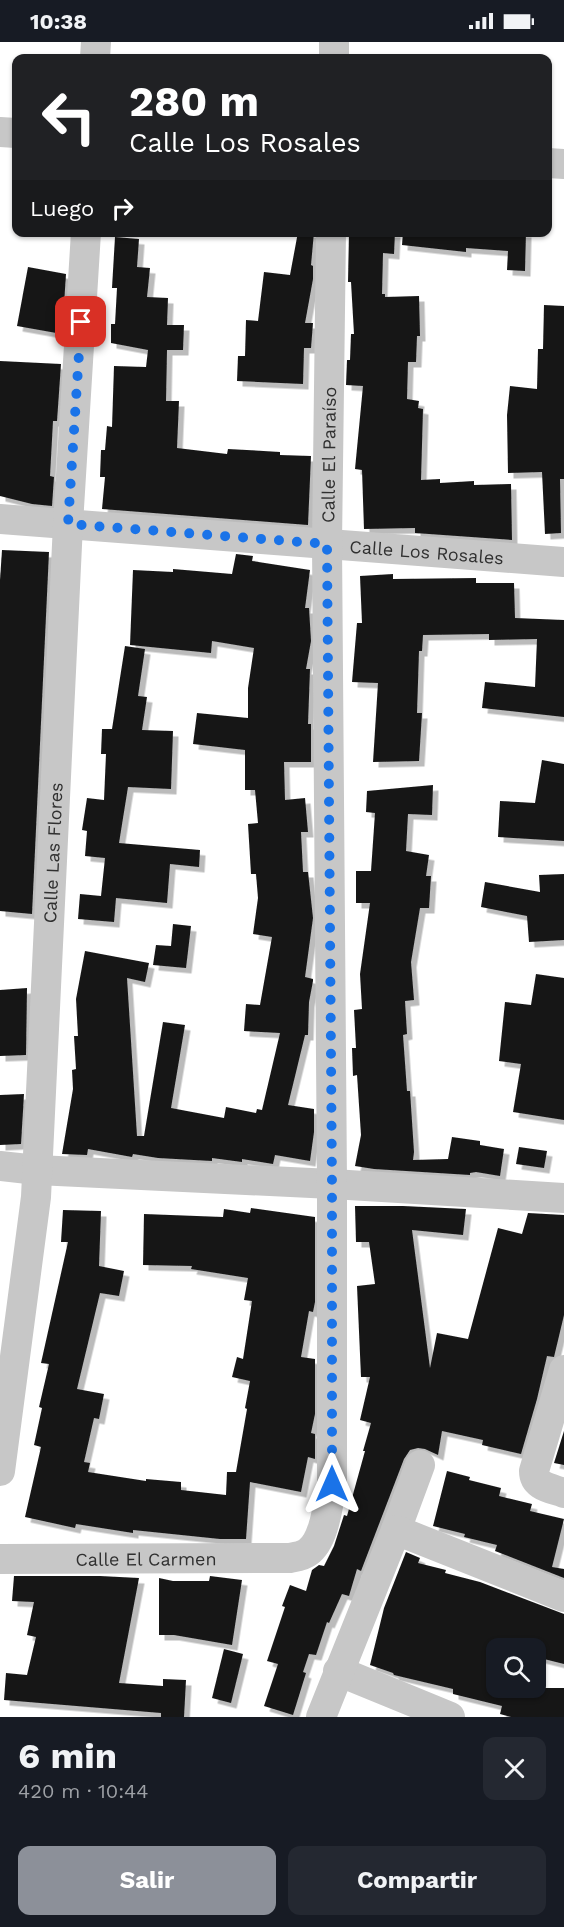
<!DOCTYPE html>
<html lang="es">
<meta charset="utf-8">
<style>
:root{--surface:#171b24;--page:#242831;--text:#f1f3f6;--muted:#9ea1a6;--accent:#8c9099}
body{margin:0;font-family:"Work Sans",sans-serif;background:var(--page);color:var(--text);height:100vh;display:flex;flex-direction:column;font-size:22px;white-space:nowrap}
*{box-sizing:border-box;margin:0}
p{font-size:20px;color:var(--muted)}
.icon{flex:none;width:33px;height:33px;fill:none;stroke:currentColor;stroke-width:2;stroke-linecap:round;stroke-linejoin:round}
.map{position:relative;height:1675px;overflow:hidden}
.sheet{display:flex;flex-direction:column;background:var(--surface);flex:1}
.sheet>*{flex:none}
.hud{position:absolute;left:12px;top:12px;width:540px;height:183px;border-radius:12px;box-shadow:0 2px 4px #0004;background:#202124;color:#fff;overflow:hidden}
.buttons{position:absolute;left:486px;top:1596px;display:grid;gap:12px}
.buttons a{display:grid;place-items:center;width:60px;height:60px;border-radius:12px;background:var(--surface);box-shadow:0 2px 4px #0004;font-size:30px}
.pin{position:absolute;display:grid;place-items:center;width:51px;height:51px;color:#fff;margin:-26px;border-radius:12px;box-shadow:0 3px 9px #0006}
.me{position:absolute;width:66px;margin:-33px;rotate:0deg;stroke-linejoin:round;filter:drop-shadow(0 0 4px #0008)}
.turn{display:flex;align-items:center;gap:21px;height:126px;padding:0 18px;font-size:27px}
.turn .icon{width:78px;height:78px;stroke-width:2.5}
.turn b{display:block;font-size:42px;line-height:51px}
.then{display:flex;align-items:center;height:57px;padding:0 18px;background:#0003;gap:12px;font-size:22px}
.round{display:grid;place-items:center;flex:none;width:63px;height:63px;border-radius:12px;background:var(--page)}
.headline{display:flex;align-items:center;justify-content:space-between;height:102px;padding:0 18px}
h1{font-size:36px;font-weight:700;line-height:45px}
.action{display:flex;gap:12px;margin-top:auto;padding:12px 18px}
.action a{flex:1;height:69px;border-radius:12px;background:var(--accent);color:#fff;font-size:24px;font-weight:700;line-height:69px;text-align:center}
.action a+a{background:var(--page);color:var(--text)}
.status{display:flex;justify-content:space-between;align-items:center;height:42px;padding:0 30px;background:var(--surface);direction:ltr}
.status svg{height:16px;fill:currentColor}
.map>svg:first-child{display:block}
.building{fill:#171717;filter:url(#shadow)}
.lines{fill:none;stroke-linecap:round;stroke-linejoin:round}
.minor{stroke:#c7c7c7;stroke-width:30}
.route{stroke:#1a73e8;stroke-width:10;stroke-dasharray:0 18}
.labels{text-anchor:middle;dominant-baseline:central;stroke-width:6;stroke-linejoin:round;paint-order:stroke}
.street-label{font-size:18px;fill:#303030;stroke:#fff}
</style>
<div class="status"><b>10:38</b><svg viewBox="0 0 49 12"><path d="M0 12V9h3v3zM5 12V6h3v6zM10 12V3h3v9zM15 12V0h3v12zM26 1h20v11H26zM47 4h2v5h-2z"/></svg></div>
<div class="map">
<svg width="564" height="1675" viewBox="0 0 564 1675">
<defs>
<filter id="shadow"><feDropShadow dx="5.5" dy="5.5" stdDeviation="0" flood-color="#0004"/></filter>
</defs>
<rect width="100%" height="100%" fill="#fff"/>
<g class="building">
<path d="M298,190h16l-3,33 2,1v13l-8,44h8l-2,25h-7l-1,36 -66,-3 1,-25h7l1,-36 12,1 6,-49 26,3z"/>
<path d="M349,190h46l-1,22 -11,-1 -1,41h3v3l34,-1 1,40h-3l-1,26h-8l-1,37 12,2 -1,7 5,1 -2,71 19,-1v4l34,-2v4l37,-1 1,56 -97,-7v-5l-51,1 -2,-59 -7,-1 8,-83 -17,-1 1,-25h3l1,-26h3l-3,-52h-3z"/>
<path d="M403,190h123l-1,39 -18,-1 1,-19 -42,-3v4l-64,-7z"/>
<path d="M115,195l24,2 -2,28 13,1 -3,29 21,1 -1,27h17l-1,25h-16l-1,51h13l-2,47 50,6 1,-5 52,3v3l31,1 -3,69 -206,-16 3,-32h-5l1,-27h4l2,-24 5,1 2,-61 32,1 2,-17 -37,-7v-19h4l2,-36h-5z"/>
<path d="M28,225l38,7 -4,60 -45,-8z"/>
<path d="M544,263l20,1v173h-4l1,54 -16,1 -3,-62 -34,1 -1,-58 3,-29 27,3 1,-40h5z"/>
<path d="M0,319l61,3 -4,57h-4l-3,55 4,1 -2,29 -20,-2 -32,-8z"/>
<path d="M2,508l47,2 -17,362 -32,-3v-331z"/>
<path d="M236,512l17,2 -1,5 58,9 -5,38h4l2,33 -5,28h4l-2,55h3v38h-27l1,38 20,-2 3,34h-7l2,40h5l5,46 -8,59 8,2v2l-4,21 -1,33h-3l-17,70 26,4v23l-4,29 -35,-6 -2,9 -31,-5v3l-30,-4v3l-54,-3 -25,-4 -1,3 -44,-8 -1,6 -25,-1 11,-65 -1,-19 4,-1 -2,-33h4l-2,-37 9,-48 64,12 -4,19 -18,-4 10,158h7l19,-114 22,3 -14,83 53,10 2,-11 30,6 1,-4 5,1 18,-77 -36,-2 2,-27 14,1 12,-68 -19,-3 5,-36 -2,-24h-5l-3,-50 10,-1 -3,-33h-10v-40l-52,-6 4,-31 51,5v-30l6,-40 -42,-7 -1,12 -81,-8 3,-75 40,2v-3l59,5z"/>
<path d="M393,532v5l83,-1v5h38l1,35 49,2v97l-82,-9 3,-26 50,5 2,-48 -48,1v-6l-66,1 -1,16h-3l-2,62h5l-3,48 -46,1 5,-79 -26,-1 5,-59h5l-2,-47z"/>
<path d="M125,604l20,3 -7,47 9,1 -5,33 31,1 -2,58 -43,-2 -9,56 81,7 -1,17 -29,-3 -3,39 -51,-5 -2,24 -36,-3 2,-25 21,2 4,-38 -20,-2 2,-25 -5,-1 5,-32 17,2 2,-46h-5l1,-25h10z"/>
<path d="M542,718l22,4v77l-66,-4 2,-36 35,2z"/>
<path d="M433,743l-1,30 -24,-1 -2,37 23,4 -3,21h5l-2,32h-9l-9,54 3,38 -9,1 2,33 -4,1 4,56h3l4,61 -1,8 35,-1 4,-22 28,4v4l24,4 -4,27 -24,-4 -6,1v2l-96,-6 -19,-3 6,-31 -4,-60 -4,1 -1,-28h4l-2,-38 8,-1 -2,-35 10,-71h-14v-32h15l4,-58 -9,-1 1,-21z"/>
<path d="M564,832v66l-35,2 -2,-26 -46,-9 4,-25 55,10 -1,-17z"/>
<path d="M173,882l18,2 -5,42 -33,-3 3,-20 15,1z"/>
<path d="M536,932l28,4v142l-51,-8 8,-48 -22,-3 6,-59 26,3z"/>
<path d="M27,946l-1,67 -26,1v-66z"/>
<path d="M24,1052l-3,50 -21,1v-50z"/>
<path d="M519,1105l28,4 -3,17 -28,-4z"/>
<path d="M355,1164h48l63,3 -3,26 -51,-5 18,138 7,-35 31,6 30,-111 24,6 6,-21 36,2v100l-10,42 -7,-1 -10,43 -16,55 -39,-9 1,-5 -41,-9 -4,24 -13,-6 -7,-1 -8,2 -6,9 -43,112 -4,-2 -8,27 -7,-2 -13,29 -2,-1 -11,33 -7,-1 -6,18 3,1 -13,42 -29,-9 14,-42 -11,-3 18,-54 -3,-1 8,-21 16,6 6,-21 7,-5 5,1 10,-20 10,-31 3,1 18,-65h-2l8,-28 -11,-3 10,-43h-9l-4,-91 18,-2 -6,-42h-13z"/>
<path d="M251,1166l64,9v85l-2,10 -4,-1 -8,46 14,2v55l-4,19 4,1v25l-7,-2 -7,35 -51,-10 -4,57h-26l-87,-9v3l-57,-9 -1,4 -50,-11 16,-70 -7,-2 8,-37 -3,-1 10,-43 -8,-1 27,-121h-7l2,-32 38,1 -2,55 25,5 -5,25 -19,-3 -23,96 27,5 -5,25 -5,-1 -10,44 6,1 -2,9 58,9v-2l35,3v8l45,5 1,-23h9l11,-63 -2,-1 5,-27 -18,-4 5,-20 6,2 9,-58 -8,-1 4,-22 -57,-9 1,-3 -49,-1 1,-51 79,3 1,-8 26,4z"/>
<path d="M564,1389v34l-10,-2z"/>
<path d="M447,1429l23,6 -1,3 32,8 -2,8 33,8 -2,7 34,8 -12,48 12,2v9l-69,-27 2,-6 -33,-8 1,-3 -32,-8z"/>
<path d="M406,1510l14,6 -2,5 28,7 -1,3 35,9 84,32v50l-28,-7v-9h-40v40h68v29h-53l-11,-3 2,-8 -49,-12v-5l-59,-14 -1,-2 -23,-8 14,-57z"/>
<path d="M14,1534h86l39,2 -20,105 44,3v-7l23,1 -2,37h-23v-4l-157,-13 2,-27 21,2 9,-38 -9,-2 7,-33 -22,-1z"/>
<path d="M210,1534l32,4 -10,65 -58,-10h-15v-57l14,3h36z"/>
<path d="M224,1607l19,5 -12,49 -19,-5z"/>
</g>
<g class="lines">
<g class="minor">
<path d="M95,16l1,-16"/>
<path d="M334,16v-16"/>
<path d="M0,90l16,1"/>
<path d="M548,121l16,1"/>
<path id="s1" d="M0,477l564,43"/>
<path d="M0,1124l37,4 295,14 232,14"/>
<path d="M564,1328l-30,101c0,16 17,17 30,22"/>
<path id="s2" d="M0,1429l36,-274 32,-673 18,-292"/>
<path d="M396,1488l24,-65"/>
<path id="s3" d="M0,1517l290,-1c5,-1 13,-2 18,-6 17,-12 20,-49 24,-68v-300l-5,-640 4,-312"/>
<path d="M338,1629l112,46"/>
<path d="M321,1675l75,-187 168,67"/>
</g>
</g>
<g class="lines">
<path class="route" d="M81,280l-13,202 259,20 5,640v300"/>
</g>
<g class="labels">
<g class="street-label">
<text stroke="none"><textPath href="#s3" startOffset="1412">Calle El Paraíso</textPath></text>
<text stroke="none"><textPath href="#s1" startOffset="428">Calle Los Rosales</textPath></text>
<text stroke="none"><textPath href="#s2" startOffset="621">Calle Las Flores</textPath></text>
<text stroke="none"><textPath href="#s3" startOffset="146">Calle El Carmen</textPath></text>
</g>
</g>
</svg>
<div class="buttons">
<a><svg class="icon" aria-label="search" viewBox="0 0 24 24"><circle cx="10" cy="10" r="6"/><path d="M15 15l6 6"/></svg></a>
</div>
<div class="pin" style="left:81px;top:280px;background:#d93025"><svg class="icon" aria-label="arrive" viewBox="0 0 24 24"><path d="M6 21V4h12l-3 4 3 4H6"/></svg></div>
<svg class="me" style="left:332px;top:1442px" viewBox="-20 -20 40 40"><path d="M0-17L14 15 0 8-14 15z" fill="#1a73e8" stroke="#fff" stroke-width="4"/></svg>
<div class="hud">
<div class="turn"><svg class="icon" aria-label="left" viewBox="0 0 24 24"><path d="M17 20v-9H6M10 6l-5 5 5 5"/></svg><div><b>280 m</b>Calle Los Rosales</div></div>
<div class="then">Luego<svg class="icon" aria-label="right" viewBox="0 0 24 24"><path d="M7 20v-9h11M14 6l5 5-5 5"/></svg></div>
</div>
</div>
<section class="sheet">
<div class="headline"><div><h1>6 min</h1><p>420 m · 10:44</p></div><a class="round"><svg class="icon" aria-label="close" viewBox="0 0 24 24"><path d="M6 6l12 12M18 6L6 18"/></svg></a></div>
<div class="action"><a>Salir</a><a>Compartir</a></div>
</section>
